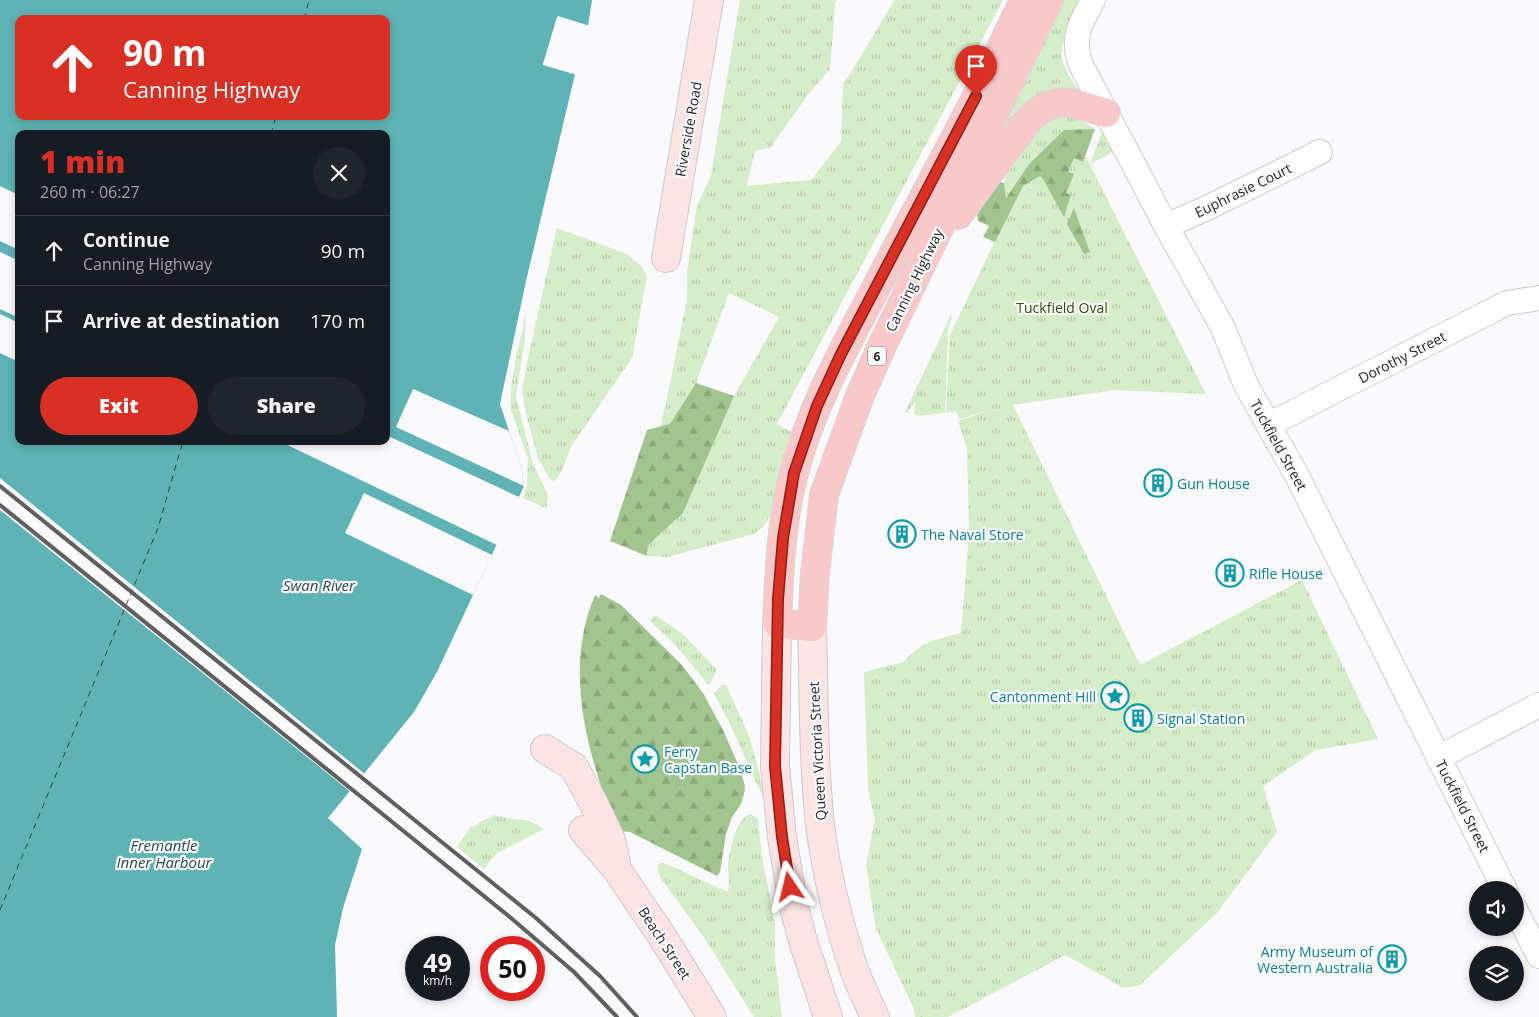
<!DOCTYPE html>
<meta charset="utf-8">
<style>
:root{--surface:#171b24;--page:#20242c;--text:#f1f3f6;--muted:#9ea1a6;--line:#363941;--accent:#d93025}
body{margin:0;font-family:"Open Sans",sans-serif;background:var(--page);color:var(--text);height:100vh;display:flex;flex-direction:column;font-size:19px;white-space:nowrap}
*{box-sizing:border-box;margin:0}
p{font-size:16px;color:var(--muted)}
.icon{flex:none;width:28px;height:28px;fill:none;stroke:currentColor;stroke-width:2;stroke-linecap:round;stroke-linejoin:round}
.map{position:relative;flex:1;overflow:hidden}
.drawer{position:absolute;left:15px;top:130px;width:375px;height:315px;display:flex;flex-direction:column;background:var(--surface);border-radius:10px;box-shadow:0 2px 8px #0003}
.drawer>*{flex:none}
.hud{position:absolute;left:15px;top:15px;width:375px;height:105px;border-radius:10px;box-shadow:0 2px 8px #0003;background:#d93025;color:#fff;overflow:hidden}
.controls{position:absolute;left:1469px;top:881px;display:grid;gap:10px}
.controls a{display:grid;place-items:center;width:55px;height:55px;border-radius:50%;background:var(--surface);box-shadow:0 2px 8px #0003;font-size:25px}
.speed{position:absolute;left:405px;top:936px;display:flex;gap:10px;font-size:25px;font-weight:700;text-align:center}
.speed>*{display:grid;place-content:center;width:65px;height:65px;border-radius:50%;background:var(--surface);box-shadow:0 2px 8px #0003;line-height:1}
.speed small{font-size:12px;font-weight:400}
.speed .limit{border:8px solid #d22;background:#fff;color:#111}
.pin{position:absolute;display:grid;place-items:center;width:42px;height:42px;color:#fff;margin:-51px -21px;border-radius:50% 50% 50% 0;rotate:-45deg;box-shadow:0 0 5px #0007}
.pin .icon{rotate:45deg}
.me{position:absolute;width:55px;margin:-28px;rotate:350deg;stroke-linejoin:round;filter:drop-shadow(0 0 4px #0008)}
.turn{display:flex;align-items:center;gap:18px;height:105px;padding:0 25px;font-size:22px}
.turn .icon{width:65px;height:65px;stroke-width:2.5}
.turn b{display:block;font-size:35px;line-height:42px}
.round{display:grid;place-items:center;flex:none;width:52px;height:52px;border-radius:26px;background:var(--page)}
.summary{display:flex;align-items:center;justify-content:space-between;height:85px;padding:0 25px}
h1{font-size:30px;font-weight:800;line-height:38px;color:var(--accent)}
.action{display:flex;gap:10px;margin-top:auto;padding:10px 25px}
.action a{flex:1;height:58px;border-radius:30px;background:var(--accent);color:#fff;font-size:20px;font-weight:800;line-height:58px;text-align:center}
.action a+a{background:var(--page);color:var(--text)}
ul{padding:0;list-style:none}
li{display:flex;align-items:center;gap:15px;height:70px;padding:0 25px;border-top:1px solid var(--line)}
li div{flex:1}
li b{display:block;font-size:19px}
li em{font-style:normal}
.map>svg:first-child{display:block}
.grass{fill:url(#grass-tufts)}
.forest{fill:url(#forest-firs)}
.water{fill:#5fb3b5;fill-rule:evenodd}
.pier{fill:#fafafd}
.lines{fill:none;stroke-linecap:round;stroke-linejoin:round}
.ferry{stroke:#234b4c;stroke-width:1;stroke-dasharray:6 5;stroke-linecap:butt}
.street-casing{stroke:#cacbce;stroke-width:26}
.secondary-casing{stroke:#cacbce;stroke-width:30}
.primary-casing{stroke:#d8d8d8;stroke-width:30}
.street{stroke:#fff;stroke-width:24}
.secondary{stroke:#fce4e4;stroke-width:28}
.primary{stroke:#f9c9c9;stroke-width:28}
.rail{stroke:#5f5f60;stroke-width:4}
.route-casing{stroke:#8d1f18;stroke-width:12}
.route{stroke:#d93025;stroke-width:9}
.labels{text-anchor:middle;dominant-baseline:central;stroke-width:4.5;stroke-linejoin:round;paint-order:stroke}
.shield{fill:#fafafd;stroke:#676769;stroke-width:1}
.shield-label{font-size:12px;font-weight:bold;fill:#282829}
.street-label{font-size:14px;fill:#282829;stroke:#fafafd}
.park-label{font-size:14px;fill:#285000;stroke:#fafafd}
.culture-label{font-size:14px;fill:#0d838f;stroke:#fafafd;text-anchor:start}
.water-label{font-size:15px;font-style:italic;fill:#234b4c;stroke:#fafafd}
</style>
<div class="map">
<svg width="1539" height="1017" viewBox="0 0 1539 1017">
<defs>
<pattern id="grass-tufts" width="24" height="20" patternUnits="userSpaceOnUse" patternTransform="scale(1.25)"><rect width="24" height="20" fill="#d5edc8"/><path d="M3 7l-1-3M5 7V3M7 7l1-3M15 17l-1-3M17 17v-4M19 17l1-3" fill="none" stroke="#b7cbac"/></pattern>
<pattern id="forest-firs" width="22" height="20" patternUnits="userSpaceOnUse" patternTransform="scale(1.25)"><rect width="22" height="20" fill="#a2c48f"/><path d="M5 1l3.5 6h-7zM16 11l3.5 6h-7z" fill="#8ca87b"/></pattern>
</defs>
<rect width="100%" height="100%" fill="#fafafd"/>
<g class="grass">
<path d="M740,0h97l-2,4 -5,65 -20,23 -40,56 -15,3 -8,35 64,-6 30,-38 2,-57 52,-85h108l-226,424 16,9 -13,42 -9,40 -8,12 -9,7 -87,23 -20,-1 1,-11 35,-32 51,-117 45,-79 -50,-24 -33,90 -26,41 -10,3 6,-24 21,-104v-27l10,-67 14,-30z"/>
<path d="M1063,0h19c-7,15 -23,42 -20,59 3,13 12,24 19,35l-99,72z"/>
<path d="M1062,115l17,4 16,10 -31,2 -35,33 -24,35c0,-5 -1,-10 -1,-15 3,-23 36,-64 58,-69z"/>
<path d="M1102,132l11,20 -23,12z"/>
<path d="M1060,150l25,7 2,2 119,235 -92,-4 -101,15 127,260 162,-85 76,159 -62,11 -53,36 14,46 -60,81 -77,72 -16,3 -59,-33 -117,62h-33l-1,-8 -38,-80 -10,-64 9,-46 -7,-28 -4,-119 39,-10 14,-13 14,-8 30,-8 8,-101 -2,-84 -9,-27 37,-13 -35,11 -4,-8 -10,2 4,-78 73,-153z"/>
<path d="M557,228l70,26 15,13 5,10 -15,81 -60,87c-5,9 -11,33 -18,36l-4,-2 -12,-21 -13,-48 -3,-21 6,-31z"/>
<path d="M526,312l-1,27 -9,57 17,68 14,29 1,6 -2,9 -23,-10 4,-13 1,-26 -17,-49c-3,-28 10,-70 15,-98z"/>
<path d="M952,313l-4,18 -3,82 -28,3 -3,-3 1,-11 -8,11 -2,-1z"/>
<path d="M655,615l28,19 34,36 -7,14h-3c-17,-23 -35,-44 -57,-63z"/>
<path d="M721,685h5l24,53 9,33 6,31 -37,-82 -14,-26z"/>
<path d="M750,814l6,3 2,3 4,37 13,66v35l7,59h-28l-51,-81 -43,-59 -3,-9 3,-5h4l64,29c2,-9 0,-19 0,-28 2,-14 8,-46 22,-50z"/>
<path d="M495,815c21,7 29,0 49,14l-47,24 -13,16 -27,-22 14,-21 3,1 6,-5z"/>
</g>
<g class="forest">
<path d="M1095,129l-12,33 -9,-4 -6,14 6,2 -8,19 5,2 -7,22 -21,-38 -3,-3 -17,10 -28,56 -12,-5 6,-11 -11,-5 -1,-6 19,-31 3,-2 5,1 2,15 23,-34 35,-34z"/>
<path d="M1074,208l16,44 -6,2 -17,-30z"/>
<path d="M696,383l38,13 -51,117 -35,32 -1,11 -37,-15 37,-111 23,-6z"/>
<path d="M601,594l20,11 61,60 21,28 21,39 16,37 5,17 -1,8 -3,10 -9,13 -6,17 -6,38 -3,4 -87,-44 -13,-1c-28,-73 -55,-160 -22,-236l4,3z"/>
</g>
<path class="water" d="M0,0h592l-4,26 -31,-9 -14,47 32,10 -49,207 -26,123 22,66 2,16 -87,186 -23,40 -86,106 34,31 -19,59 -8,37 2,72h-337zM19,19h367v97h-367zM19,134h367v307h-367z"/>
<g class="pier">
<path d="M558,16l32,10 -3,2 -28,-8 -13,43 30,9 1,3 -34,-10z"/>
<path d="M0,186l19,9v55l-19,-9z"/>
<path d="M0,252l19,9v57l-19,-9z"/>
<path d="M0,314l19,9v39l-19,-9z"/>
<path d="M413,389l96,42 13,39 2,16 -128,-59z"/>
<path d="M386,435l135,63 -22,48 -220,-105h107z"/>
<path d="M0,478l366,297 -14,18 -352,-283z"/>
<path d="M364,493l128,62 -19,40 -128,-62z"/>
</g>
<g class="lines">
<g class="ferry">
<path d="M304,19l5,-19"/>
<path d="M271,134l5,-18"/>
<path d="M0,910l158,-382 25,-87"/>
</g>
<g class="street-casing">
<g id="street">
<path d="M1093,0c-13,24 -22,38 -12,65l85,161 57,102 23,57 50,89 209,416"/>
<path d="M1166,226l41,-18 113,-56"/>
<path d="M1268,425l239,-122 32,-5"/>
<path d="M1438,758l101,-53"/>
<path d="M1515,909l24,47"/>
</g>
</g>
<g class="secondary-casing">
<g id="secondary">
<path d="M666,258l43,-258"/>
<path d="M777,623l-2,143 7,71 11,66 10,38 25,76"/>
<path d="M812,627c2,65 1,132 8,197 6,49 19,101 35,148 6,15 13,30 20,45"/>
<path d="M545,749l29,18 21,39 16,34 5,23"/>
<path d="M583,830l34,40 45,66 50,81"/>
</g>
</g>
<g class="primary-casing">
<g id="primary">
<path d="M1024,0c-44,94 -94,185 -142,276 -33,64 -70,127 -88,197 -13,48 -15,101 -17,150l35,4 3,-54 9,-78 35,-97 22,-50 168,-348"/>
<path d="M958,215l70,-95c29,-28 44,-17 78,-7"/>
</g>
</g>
<use href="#street" class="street"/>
<use href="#secondary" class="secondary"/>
<use href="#primary" class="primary"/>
<g class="rail">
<path d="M0,486l536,432 64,58 37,41"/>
<path d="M0,505l511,413 63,54 43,45"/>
</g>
</g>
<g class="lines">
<g class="route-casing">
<path id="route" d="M790,887l-8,-50 -7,-71 3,-167 5,-61 11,-65 23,-67 24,-52 135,-258"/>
</g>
<use href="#route" class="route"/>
</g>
<defs>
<g id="building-ring" transform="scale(1.4375)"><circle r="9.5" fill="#fafafd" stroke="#0f9aa8" stroke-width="1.5"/><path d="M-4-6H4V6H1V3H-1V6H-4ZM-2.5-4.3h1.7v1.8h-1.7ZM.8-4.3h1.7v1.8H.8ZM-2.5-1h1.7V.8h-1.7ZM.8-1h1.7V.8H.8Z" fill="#0f9aa8"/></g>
<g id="sight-ring" transform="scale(1.4375)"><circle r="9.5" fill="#fafafd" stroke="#0f9aa8" stroke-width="1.5"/><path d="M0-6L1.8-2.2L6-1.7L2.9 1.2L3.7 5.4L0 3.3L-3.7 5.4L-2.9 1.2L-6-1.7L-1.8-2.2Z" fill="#0f9aa8"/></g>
</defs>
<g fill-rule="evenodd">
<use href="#building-ring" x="1158" y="483"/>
<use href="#building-ring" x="902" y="534"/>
<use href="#building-ring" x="1230" y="573"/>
<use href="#sight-ring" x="1115" y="696"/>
<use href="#building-ring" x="1138" y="718"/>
<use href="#sight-ring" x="645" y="759"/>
<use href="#building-ring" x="1392" y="959"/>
</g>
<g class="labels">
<rect class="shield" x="868" y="346.5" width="18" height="19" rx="4"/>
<g class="shield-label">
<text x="877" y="356">6</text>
</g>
<g class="street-label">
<text transform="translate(688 129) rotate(-80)">Riverside Road</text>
<text transform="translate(1243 190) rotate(-26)">Euphrasie Court</text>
<text transform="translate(914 280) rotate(-64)">Canning Highway</text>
<text transform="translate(1402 357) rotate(-27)">Dorothy Street</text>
<text transform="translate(1279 445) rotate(61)">Tuckfield Street</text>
<text transform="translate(817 751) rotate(-93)">Queen Victoria Street</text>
<text transform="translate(1463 806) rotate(63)">Tuckfield Street</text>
<text transform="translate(665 943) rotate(57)">Beach Street</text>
</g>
<g class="park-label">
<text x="1062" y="307">Tuckfield Oval</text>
</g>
<g class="culture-label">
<text x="1177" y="483">Gun House</text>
<text x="921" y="534">The Naval Store</text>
<text x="1249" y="573">Rifle House</text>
<text x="1096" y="696" text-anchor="end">Cantonment Hill</text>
<text x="1157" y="718">Signal Station</text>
<text x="664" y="751">Ferry<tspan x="664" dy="16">Capstan Base</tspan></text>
<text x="1373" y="951" text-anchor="end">Army Museum of<tspan x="1373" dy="16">Western Australia</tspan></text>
</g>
<g class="water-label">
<text x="319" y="585">Swan River</text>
<text x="164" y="845">Fremantle<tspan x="164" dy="17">Inner Harbour</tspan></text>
</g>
</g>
</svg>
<div class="controls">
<a><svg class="icon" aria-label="sound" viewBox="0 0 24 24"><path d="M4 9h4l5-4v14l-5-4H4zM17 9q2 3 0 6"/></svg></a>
<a><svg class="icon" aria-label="layers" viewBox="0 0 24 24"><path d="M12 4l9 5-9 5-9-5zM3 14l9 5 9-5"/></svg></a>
</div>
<div class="speed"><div>49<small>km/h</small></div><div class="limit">50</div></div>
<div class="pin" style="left:976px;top:96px;background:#d93025"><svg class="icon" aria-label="arrive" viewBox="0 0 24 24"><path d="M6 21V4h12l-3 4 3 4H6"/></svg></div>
<svg class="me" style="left:790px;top:887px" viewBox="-20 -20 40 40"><path d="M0-17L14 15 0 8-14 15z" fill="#d93025" stroke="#fff" stroke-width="4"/></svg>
<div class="hud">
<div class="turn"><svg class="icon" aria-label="ahead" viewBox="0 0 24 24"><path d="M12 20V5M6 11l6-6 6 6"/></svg><div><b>90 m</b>Canning Highway</div></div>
</div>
<section class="drawer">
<div class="summary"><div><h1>1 min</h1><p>260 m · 06:27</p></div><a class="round"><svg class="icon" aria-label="close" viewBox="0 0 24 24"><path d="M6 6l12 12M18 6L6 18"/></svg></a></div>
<ul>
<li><svg class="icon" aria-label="ahead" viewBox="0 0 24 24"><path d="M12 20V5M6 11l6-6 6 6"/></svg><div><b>Continue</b><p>Canning Highway</p></div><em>90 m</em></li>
<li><svg class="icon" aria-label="arrive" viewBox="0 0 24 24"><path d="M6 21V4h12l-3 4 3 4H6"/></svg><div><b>Arrive at destination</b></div><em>170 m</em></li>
</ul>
<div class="action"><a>Exit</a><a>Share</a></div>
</section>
</div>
